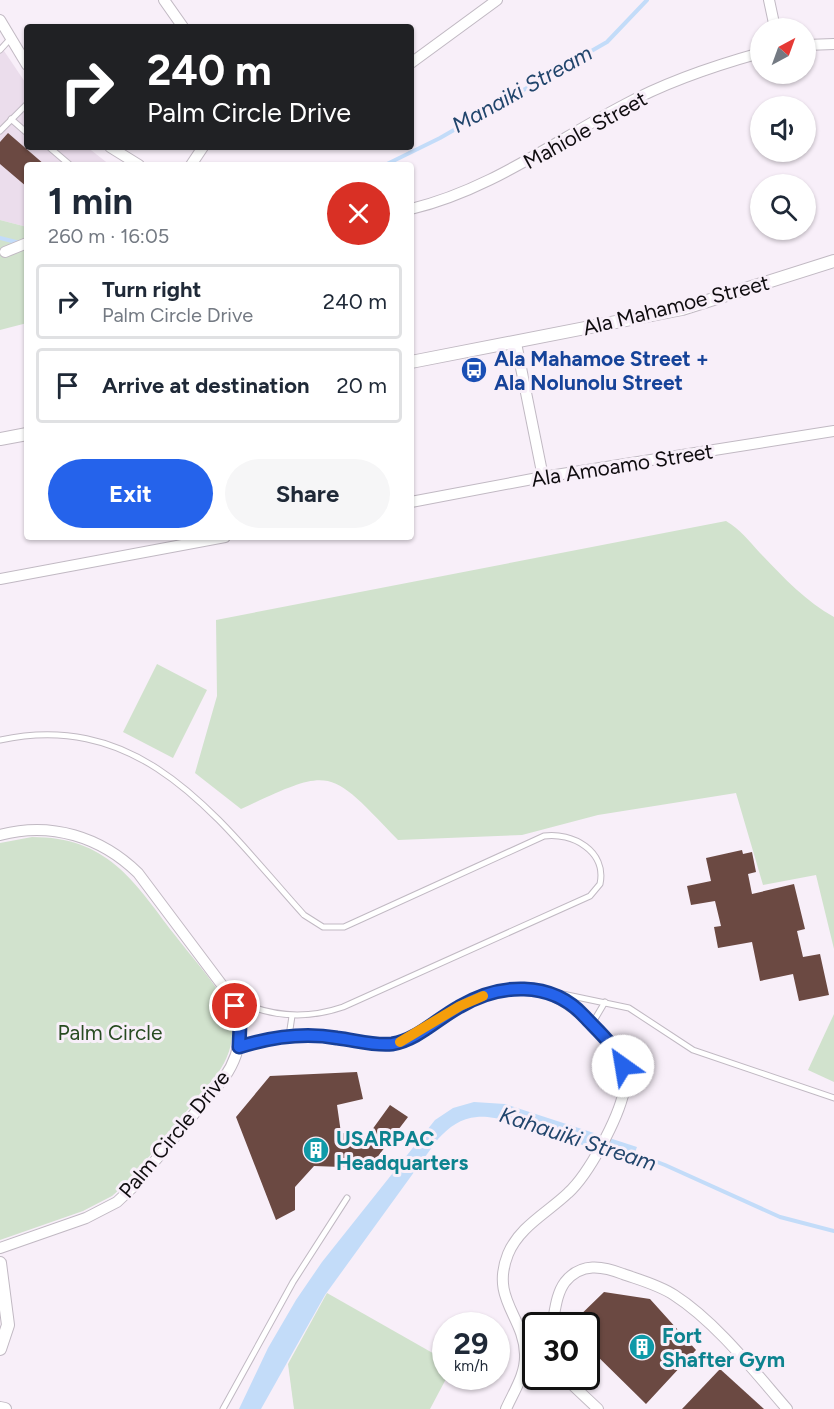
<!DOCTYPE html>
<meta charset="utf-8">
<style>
:root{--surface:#fff;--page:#f6f6f7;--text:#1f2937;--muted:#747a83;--line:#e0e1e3;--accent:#2563eb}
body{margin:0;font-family:Figtree,sans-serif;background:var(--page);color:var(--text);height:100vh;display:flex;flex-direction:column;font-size:22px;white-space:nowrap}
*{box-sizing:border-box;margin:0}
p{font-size:20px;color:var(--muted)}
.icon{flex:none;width:33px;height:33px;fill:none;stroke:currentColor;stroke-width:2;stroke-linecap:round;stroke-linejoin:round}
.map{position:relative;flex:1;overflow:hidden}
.drawer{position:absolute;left:24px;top:162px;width:390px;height:378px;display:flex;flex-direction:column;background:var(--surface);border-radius:6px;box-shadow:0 2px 4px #0004}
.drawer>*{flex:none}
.banner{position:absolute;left:24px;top:24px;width:390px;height:126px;border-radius:6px;box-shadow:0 2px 4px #0004;background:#202124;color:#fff;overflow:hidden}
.needle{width:39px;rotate:41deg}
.buttons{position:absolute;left:750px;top:18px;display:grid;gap:12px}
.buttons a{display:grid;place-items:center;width:66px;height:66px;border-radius:50%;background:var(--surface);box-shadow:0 2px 4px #0004;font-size:30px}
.speed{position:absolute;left:432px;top:1312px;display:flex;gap:12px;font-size:30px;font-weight:700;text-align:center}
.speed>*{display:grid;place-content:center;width:78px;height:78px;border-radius:50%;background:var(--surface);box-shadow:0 2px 4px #0004;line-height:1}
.speed small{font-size:15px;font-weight:400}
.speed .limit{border:3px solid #111;border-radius:9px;background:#fff;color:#111}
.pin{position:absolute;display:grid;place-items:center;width:51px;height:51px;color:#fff;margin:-26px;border:3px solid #fff;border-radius:50%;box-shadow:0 2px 6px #0007}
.me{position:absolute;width:66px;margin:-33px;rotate:328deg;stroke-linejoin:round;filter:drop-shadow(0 0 4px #0008)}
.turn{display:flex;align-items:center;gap:21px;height:126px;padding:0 24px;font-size:27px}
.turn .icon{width:78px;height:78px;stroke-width:2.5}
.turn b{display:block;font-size:42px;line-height:51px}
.round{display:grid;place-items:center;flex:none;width:63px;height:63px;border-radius:32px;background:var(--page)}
.overview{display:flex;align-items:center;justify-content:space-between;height:102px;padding:0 24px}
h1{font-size:36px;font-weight:700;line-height:45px}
.button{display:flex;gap:12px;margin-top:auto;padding:12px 24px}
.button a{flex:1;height:69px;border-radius:36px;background:var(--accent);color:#fff;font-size:24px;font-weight:700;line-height:69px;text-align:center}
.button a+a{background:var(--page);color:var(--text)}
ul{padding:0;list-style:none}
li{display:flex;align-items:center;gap:18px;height:75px;margin:0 12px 9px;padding:0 12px;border:3px solid var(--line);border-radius:6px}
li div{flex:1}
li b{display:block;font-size:22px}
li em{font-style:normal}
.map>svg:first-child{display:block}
.built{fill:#ebddec}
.green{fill:#d1e2cd}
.water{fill:#c3dcf9}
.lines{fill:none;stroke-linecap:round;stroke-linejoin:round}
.stream{stroke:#c3dcf9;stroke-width:4}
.building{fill:#6b4942}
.service-casing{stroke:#c1b9c3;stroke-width:7}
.minor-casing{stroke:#c1b9c3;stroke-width:12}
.tertiary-casing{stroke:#c1b9c3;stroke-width:14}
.service{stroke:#fff;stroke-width:5}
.minor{stroke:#fff;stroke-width:10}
.tertiary{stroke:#fff;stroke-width:12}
.route-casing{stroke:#184099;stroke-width:15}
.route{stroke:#2563eb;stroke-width:10}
.slow{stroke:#f59e0b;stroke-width:10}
.labels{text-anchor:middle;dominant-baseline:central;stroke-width:6;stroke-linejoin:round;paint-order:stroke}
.street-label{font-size:21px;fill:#0f0c0f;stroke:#f8eff9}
.transit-label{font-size:21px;font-weight:bold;fill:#164399;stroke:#f8eff9;text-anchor:start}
.park-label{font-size:21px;fill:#284b21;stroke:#f8eff9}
.culture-label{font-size:21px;font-weight:bold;fill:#0d838f;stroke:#f8eff9;text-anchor:start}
.water-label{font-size:22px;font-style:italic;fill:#21456c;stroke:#f8eff9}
</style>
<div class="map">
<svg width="834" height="1409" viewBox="0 0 834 1409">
<rect width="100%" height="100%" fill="#f8eff9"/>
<path class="built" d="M0,45l27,40v62h60l23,18h-83v62l-27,-7z"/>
<g class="green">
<path d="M0,220l27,7v96l-27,7z"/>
<path d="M726,521c14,8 23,20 34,32 22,23 46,49 74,64v332l-18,-74 -53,10 -27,-92 -138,22 -76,20 -124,5c-70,-73 -65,-74 -157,-31l-46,-36 22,-77 -1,-76z"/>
<path d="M157,664l50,26 -34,68 -50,-26z"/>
<path d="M32,837c75,0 101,43 142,97 17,22 36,43 51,67 12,25 9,49 -7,72l-89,108 -17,15 -29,15 -83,29v-397z"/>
<path d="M834,1014v68l-26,-12z"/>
<path d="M327,1293l118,67 2,17 -17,32h-136l-6,-45z"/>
</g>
<path class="water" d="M474,1102l31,2 132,43 -6,16c-32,-11 -125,-50 -154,-46 -16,1 -28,10 -39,22l-113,156 -64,114h-22l29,-61 28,-48 26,-38 113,-142 18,-12z"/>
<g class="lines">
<g class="stream">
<path d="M385,165l55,-27 167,-96 40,-42"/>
<path d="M0,238l20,5"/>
<path d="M631,1152l34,13 115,52 54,14"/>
</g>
</g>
<g class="building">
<path d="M8,133l37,32h-18v22l-27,-23v-22z"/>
<path d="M742,850l1,4 9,-2 4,20 -8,2 4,20 42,-10 11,45 -8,2 6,26 17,-3 9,41 -30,6 -6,-27 -33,7 -8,-39 -34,6 -4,-21 7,-1 -6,-25 -24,4 -4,-19 24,-5 -5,-23z"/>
<path d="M357,1072l6,27 -26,6 4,28 28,1 21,-29 18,12 -39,51 -55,-2 -19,21v23l-19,10 -40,-103 34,-41z"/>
<path d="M604,1292l46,7 46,51 -50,54 -60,-59v-19h-17z"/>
<path d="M720,1369l44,40h-82z"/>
</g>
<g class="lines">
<g class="service-casing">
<g id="service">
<path d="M0,50l10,-11"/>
<path d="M11,119l16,14"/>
<path d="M0,131l27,-27"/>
<path d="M49,147l21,18"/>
<path d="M0,740c145,-31 220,82 304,175l19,12h21l200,-91c28,-4 63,15 56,48l-10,12 -247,111c-38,13 -75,10 -111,-9"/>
<path d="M553,992l76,16 64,42 141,48"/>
<path d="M592,1024l13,-22"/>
<path d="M289,1036l3,-20"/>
<path d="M223,1409l70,-127 54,-84"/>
</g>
</g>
<g class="minor-casing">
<g id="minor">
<path d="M164,0l19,27"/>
<path d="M769,0l6,28"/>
<path d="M0,20l27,45"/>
<path d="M806,45l28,-1"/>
<path d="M411,63l86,-63"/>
<path d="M110,147l29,18"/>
<path d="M191,165l12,-18"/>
<path d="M411,209c79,-19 142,-67 213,-104 40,-22 93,-40 136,-52"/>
<path d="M5,252l22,-9"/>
<path d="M516,343l27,134"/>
<path d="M411,502l132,-25 291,-46"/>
<path d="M0,579l225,-42"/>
<path d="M0,835c51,-14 101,2 138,38l93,124c14,28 11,55 -7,81l-90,108 -17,16 -31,16 -86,30"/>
<path d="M239,1047c32,-10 64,-15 98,-9 17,2 36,8 54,6 20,-3 35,-17 52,-27 60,-39 102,-42 152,11 18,18 35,36 29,63 -6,28 -35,83 -56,102 -21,20 -49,34 -60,61 -18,45 16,62 17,100 1,20 -11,37 -19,55"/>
<path d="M552,1326c3,-14 4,-32 13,-44 16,-20 38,-16 58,-8 17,6 36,11 51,21 42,27 80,76 113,114"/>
<path d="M564,1377l34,32"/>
</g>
</g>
<g class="tertiary-casing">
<g id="tertiary">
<path d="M411,362l271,-53 152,-48"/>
<path d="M0,439l27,-5"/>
<path d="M0,1263l8,62 -8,24"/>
<path d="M0,1408l5,1"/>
</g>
</g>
<use href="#service" class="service"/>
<use href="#minor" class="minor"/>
<use href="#tertiary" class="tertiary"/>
</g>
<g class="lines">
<g class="route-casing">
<path id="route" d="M235,1006l5,19 -1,22c32,-10 64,-15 98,-9 18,2 37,8 55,6 25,-4 45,-25 67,-37 40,-24 92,-27 125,9 15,16 32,30 39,50"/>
</g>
<use href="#route" class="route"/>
<path class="slow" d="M400,1042l60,-36 23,-10"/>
</g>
<defs>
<g id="bus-disc" transform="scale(1.35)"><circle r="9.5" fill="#1a4fb4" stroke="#f8eff9"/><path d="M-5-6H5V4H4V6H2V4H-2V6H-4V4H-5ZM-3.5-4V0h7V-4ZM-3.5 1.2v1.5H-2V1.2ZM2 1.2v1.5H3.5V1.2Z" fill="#fff"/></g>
<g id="building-disc" transform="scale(1.35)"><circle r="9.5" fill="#0f9aa8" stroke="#f8eff9"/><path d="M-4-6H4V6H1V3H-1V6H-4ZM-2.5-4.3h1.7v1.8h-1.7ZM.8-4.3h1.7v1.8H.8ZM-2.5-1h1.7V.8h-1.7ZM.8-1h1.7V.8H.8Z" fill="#fff"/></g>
</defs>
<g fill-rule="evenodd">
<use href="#bus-disc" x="474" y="370"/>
<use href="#building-disc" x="316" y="1150"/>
<use href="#building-disc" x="642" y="1347"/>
</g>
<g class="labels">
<g class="street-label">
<text transform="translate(585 130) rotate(-29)">Mahiole Street</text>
<text transform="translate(676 305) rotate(-14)">Ala Mahamoe Street</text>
<text transform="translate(622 465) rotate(-9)">Ala Amoamo Street</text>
<text transform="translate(174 1134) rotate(-50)">Palm Circle Drive</text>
</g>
<g class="transit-label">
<text x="494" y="358">Ala Mahamoe Street +<tspan x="494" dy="24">Ala Nolunolu Street</tspan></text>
</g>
<g class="park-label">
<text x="110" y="1032">Palm Circle</text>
</g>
<g class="culture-label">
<text x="336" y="1138">USARPAC<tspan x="336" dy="24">Headquarters</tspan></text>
<text x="662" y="1335">Fort<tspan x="662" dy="24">Shafter Gym</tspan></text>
</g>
<g class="water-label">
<text transform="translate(522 89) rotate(-29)">Manaiki Stream</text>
<text transform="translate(578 1139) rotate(18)">Kahauiki Stream</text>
</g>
</g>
</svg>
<div class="buttons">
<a><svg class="needle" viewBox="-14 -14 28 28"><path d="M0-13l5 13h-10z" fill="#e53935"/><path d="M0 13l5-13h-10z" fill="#747a83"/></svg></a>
<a><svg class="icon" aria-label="sound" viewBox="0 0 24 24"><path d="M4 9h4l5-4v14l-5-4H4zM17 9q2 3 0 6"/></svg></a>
<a><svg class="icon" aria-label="search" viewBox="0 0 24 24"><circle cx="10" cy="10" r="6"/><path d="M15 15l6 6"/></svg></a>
</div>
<div class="speed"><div>29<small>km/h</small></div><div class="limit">30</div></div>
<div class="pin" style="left:235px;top:1006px;background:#d93025"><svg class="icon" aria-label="arrive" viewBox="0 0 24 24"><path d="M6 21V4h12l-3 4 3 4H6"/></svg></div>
<svg class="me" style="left:623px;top:1066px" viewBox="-20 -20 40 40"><circle r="19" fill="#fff"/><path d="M0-13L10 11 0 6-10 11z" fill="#2563eb"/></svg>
<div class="banner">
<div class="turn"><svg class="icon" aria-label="right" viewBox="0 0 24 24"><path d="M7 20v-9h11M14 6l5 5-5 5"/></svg><div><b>240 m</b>Palm Circle Drive</div></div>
</div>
<section class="drawer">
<div class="overview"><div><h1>1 min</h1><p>260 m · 16:05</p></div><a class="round" style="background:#d93025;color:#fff"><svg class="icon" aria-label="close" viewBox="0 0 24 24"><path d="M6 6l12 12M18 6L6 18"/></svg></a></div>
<ul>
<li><svg class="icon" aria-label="right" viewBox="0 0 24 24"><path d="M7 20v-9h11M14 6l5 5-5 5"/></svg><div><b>Turn right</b><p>Palm Circle Drive</p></div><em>240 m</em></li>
<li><svg class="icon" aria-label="arrive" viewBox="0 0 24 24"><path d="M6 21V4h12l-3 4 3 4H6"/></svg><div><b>Arrive at destination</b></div><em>20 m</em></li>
</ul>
<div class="button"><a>Exit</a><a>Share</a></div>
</section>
</div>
